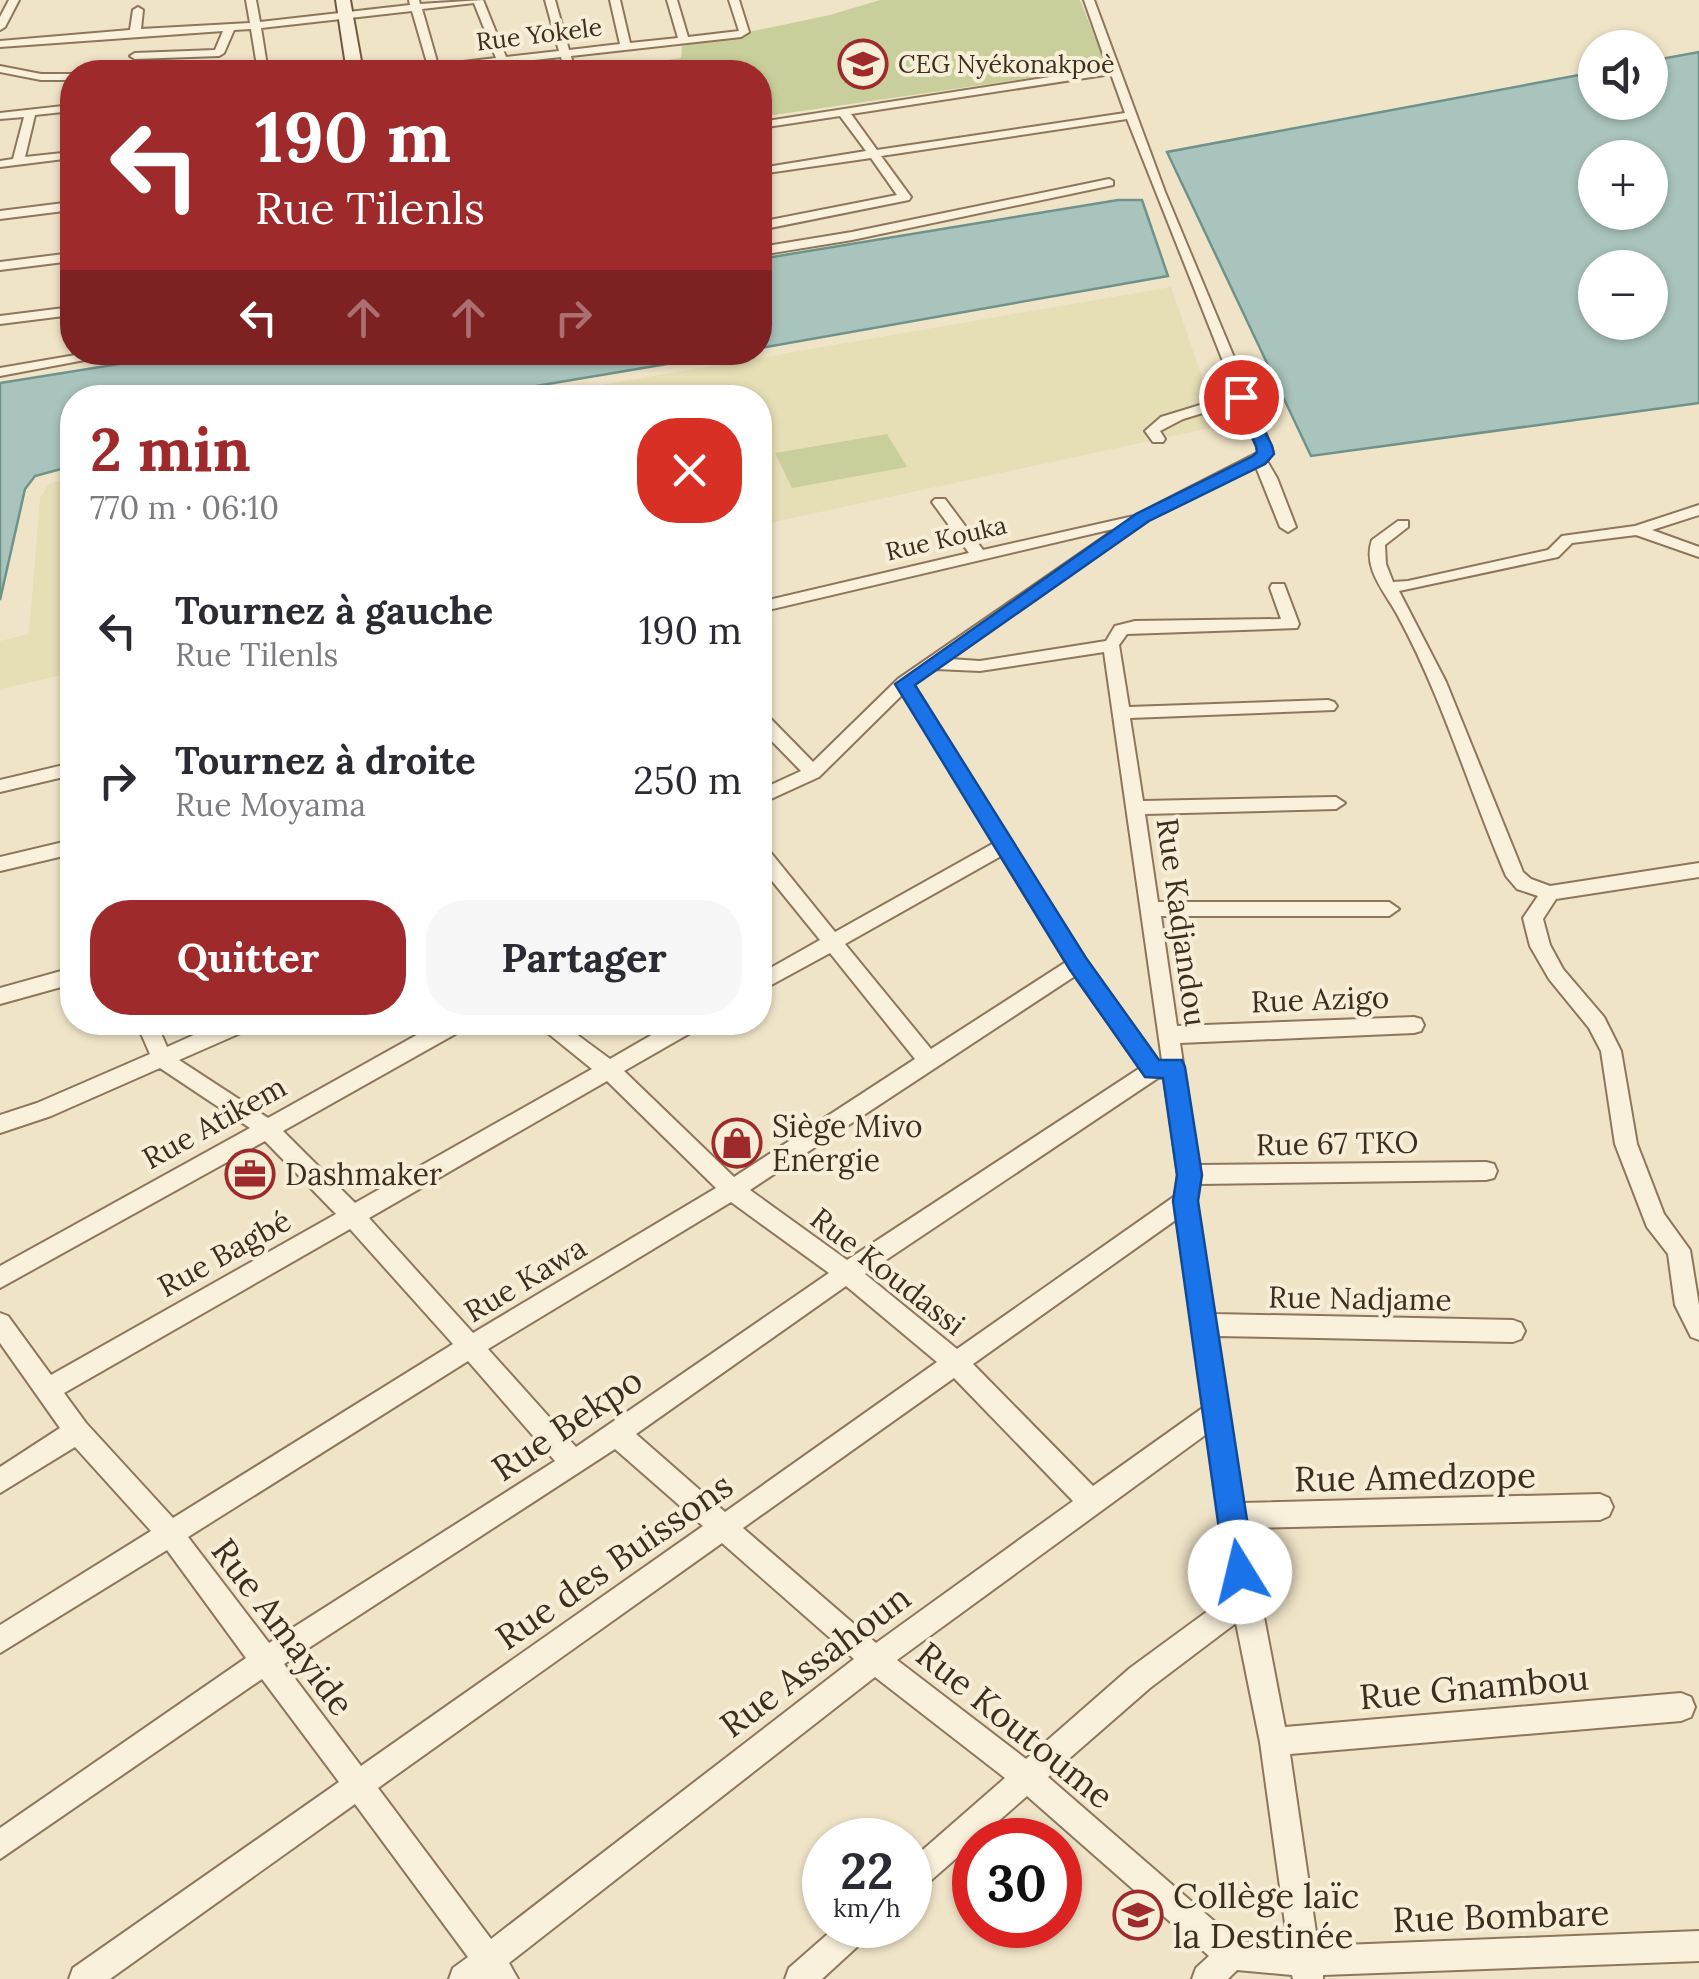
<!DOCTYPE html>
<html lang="fr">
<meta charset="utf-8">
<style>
:root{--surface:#fff;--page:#f7f7f7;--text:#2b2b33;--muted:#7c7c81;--accent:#9e2a2b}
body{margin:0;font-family:Lora,serif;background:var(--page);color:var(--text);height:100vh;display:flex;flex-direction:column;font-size:38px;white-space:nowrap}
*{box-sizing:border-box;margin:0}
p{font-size:32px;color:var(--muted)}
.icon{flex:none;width:55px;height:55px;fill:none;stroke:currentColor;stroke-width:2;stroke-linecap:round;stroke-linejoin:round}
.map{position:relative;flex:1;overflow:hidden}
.panel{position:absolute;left:60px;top:385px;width:712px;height:650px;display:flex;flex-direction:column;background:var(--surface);border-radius:40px;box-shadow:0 2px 8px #0004}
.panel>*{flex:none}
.hud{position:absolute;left:60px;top:60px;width:712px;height:305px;border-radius:40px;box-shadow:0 2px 8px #0004;background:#9e2a2b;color:#fff;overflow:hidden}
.fabs{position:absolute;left:1578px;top:30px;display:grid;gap:20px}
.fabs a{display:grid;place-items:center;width:90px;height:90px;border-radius:50%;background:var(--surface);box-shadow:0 2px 8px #0004;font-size:50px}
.speed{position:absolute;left:802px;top:1818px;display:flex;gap:20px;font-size:50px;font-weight:700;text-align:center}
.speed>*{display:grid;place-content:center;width:130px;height:130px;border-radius:50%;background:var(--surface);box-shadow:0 2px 8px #0004;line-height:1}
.speed small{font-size:25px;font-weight:400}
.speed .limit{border:15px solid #d22;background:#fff;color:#111}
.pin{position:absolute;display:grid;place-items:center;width:85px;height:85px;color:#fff;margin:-42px;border:5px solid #fff;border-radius:50%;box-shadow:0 2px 10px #0007}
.me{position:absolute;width:110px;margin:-55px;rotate:351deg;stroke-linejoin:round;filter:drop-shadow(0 0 8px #0008)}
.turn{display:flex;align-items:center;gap:35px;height:210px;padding:0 30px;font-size:45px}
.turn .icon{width:130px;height:130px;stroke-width:2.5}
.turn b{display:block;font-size:70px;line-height:85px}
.lanes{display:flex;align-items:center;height:95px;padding:0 30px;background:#0003;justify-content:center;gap:50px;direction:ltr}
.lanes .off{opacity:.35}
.round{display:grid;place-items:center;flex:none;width:105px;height:105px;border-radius:40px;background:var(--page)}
.headline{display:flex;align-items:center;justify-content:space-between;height:170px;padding:0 30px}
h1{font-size:60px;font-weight:700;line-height:75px;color:var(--accent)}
.cta{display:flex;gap:20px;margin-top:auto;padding:20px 30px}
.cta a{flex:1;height:115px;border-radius:40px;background:var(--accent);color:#fff;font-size:40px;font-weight:700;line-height:115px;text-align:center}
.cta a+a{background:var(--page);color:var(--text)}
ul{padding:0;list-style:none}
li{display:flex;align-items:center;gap:30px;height:150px;padding:0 30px}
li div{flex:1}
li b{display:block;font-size:38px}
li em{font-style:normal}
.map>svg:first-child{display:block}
.farmland{fill:#e6deb5}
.green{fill:#c9cf9b}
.water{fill:#a9c4bc;stroke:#6f938a;stroke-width:2.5;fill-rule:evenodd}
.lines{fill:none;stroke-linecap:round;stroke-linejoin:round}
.street-casing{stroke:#8d765c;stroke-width:4}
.secondary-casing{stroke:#6f573f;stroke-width:4}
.street{fill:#faf1dc;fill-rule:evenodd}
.secondary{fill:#faf1dc;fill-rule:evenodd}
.route{fill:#1a73e8;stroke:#114b97;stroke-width:2.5}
.labels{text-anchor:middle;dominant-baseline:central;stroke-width:8;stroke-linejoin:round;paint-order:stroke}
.far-street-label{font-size:25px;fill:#3d2e20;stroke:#f7eed8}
.far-poi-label{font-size:25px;fill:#3d2e20;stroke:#f7eed8;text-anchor:start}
.street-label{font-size:30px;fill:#3d2e20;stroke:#f7eed8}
.poi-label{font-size:30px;fill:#3d2e20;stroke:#f7eed8;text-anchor:start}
.near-street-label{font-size:35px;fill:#3d2e20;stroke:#f7eed8}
.near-poi-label{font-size:35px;fill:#3d2e20;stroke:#f7eed8;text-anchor:start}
</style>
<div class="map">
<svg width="1699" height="1979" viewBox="0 0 1699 1979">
<rect width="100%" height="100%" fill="#f0e4c8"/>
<g class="farmland">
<path d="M1171,287l48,139 -459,99v-127h-234z"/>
<path d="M72,476v197l-72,16v-48l29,-7 11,-136 9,-14z"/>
</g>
<g class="green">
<path d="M880,0h200l27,67 -347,50v-45h-173l94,-14 1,-12 148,-31z"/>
<path d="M887,434l20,33 -115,21 -17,-35z"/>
</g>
<g class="water">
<path d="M1699,52v351l-388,53 -144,-304 428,-80v30h55v-41zM1595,158h55v54h-55zM1595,268h55v54h-55z"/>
<path d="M1118,200h24l26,76 -408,72v-89z"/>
<path d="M188,353v-1l544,1 -261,44 -399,1v68l-37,10 -10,13 -25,111v-217z"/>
</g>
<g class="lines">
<g class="street-casing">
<g id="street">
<path d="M9,0h10l-14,27 -5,3v-13z"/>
<path d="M246,0h10l4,22 150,-17 -1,-5h10l1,4 63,-4 23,57 53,-6 -14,-51h10l14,50 51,-6 -10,-44h10l10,43 48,-5 -11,-38h10l11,37 51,-6 -10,-31h10l10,32 -8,5 -170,19 4,16h-10l-4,-15 -53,6 2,9h-8l-4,-8 -58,8h-43l5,-3 26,-3 -16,-55 -151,17 7,44h-10l-7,-43 -17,1 -10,23 -5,3 -84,3 -5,-3 5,-3 80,-3 8,-19 -223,16v-6l130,-11 3,-20 5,-3 5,3 -2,19 109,-6zM474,3l22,55 -58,7 -16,-56z"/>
<path d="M1084,0h10l71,192 106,254 2,7 -6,8 10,17 19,49 -8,5 -8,-5 -24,-60 -108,53 -198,139 30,2 126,-20 9,-15 20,-5 146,-2 -11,-31 2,-4h12l15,40 -2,4 -170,6 -8,11 10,62 199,-7 6,2 3,4 -3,4 -204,8 13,83 193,-4 9,6 -9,6 -191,5 13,88h231l10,7 -10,7h-228l16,110 237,-9 7,2 3,6 -3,6 -7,2 -234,10 18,122 288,-3 8,2 3,7 -3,7 -8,2 -287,4 -3,17 18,113 299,6 8,3 4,8 -4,8 -8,3 -296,-6 26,167 357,-9 9,4 4,9 -4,9 -9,4 -353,8 38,199 396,-34 10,4 4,10 -4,10 -10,4 -391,33 28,192 381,-15v30l-376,14v4h-30l-1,-4 -55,-5 -9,9h-36l4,-11 13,-12 -182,-160 -107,94 -10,5v-34l95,-83 -130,-101 -366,286 9,16h-69l4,-11 15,-11 -113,-153 -245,175h-41l4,-11 266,-186 -77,-103 -262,180v-31l246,-170 -79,-108 -167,103v-28l151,-94 -76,-84 -75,46v-26l60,-39 -60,-85v-30l8,3 43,59 285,-161 -71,-73 -265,147v-22l250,-138 -90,-60 -109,48 -51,17v-18l37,-12 113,-49 -14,-32h20l11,25 56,-25h32l-3,6 -73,32 89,58 172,-96h29l-3,6 -183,103 72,72 237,-134 -58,-47h26l50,37 64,-37h28l-3,6 -75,43 110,106 181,-118 -85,-106 -70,38v-17l60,-34 -60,-74v-20l7,2 68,84 159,-89 -91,-149 -84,83 -59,27v-14l41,-19 -41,-42v-17l6,2 47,48 85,-83 219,-151 -357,84v-10l209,-49 -37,-51 3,-3h10l38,51 151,-34 125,-64 -20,-50 -56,17 -23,12 5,8 -2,3h-10l-8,-11 16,-14 75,-23 -109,-275 -246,37 30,41 -2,3 -149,30v-8l137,-27 -26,-37 -111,16v-6l106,-17 -26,-35 -80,12v-6l348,-54zM1111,74l14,39 -248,37 -26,-36zM1104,652l58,408 -4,1 -73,-102 -172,-274 23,-16 44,2zM1001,856l65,106 -135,87 -86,-105zM1075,976l65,92 -293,192 -97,-70zM1164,1077l14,98 -3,21 -218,153 -92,-75 293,-196zM607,1081l109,107 -243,145 -104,-115zM731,1202l98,71 -253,174 -88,-98zM1177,1219l27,188 -111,79 -120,-122zM350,1229l103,115 -280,174 -87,-95 -22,-30zM846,1286l91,76 -212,150 -89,-78zM468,1361l87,100 -286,182 -81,-106zM954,1378l119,123 -197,142 -133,-115zM1208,1433l23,161 -101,74 -104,91 -129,-99zM615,1449l88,77 -342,240 -77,-102zM722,1543l132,116 -363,280 -113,-151zM1236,1623l24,119 28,203 -51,-4 -189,-164 102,-89z"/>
<path d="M0,66l41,8h31v6h-31l-41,-8z"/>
<path d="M72,105v6l-37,4 -10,42 47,-5v6l-72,9v-6l13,-2 11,-42 -24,2v-6z"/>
<path d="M1109,179l4,2v4l-261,55 -92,15v-8l92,-15z"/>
<path d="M72,202v8l-72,9v-8z"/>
<path d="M72,253v8l-72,9v-8z"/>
<path d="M72,307v8l-72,9v-8z"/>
<path d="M93,352h34l-127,24v-8z"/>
<path d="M1699,505v10l-47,15 47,17v10l-63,-22 -64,8 -14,14 -159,34 47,91 77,190 8,7 19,7 149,-23v14l-143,22 -13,20 7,26 13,24 41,48 17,34 16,93 27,70 26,36 9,55v35l-8,-3 -16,-32 -7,-51 -21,-27 -32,-83 -14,-93 -12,-23 -40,-49 -19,-33 -7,-28 15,-22 -21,-7 -11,-13c-37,-86 -63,-177 -108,-260 -12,-23 -36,-47 -26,-76l26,-19h10v6l-23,18 1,19 7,18 15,-1 140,-31 14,-14 73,-10z"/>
<path d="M72,763v12l-72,17v-12z"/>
<path d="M72,840v14l-72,17v-14z"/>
<path d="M72,968v16l-72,20v-16z"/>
<path d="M838,1925h37l-5,10 -48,44h-37l4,-11z"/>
</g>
</g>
<g class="secondary-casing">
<path id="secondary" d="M336,0h14l13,72h-16z"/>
</g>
<use href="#street" class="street"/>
<use href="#secondary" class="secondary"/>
</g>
<path class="route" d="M1235,394h11l26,52 2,8 -9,10 -116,57 -234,164 171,273 73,102h23l3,7 17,108 -4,26 57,371 -4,10 -11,5 -10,-5 -5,-10 -52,-371 4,-26 -14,-97 -18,-1 -75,-107 -175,-286 241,-170 117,-58 4,-4 -1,-6 -23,-49z"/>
<defs>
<g id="school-ring" transform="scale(2.5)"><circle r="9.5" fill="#f7eed8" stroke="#9e2a2b" stroke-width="1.5"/><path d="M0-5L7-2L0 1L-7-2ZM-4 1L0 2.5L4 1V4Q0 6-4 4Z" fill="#9e2a2b"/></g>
<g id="shop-ring" transform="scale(2.5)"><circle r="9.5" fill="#f7eed8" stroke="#9e2a2b" stroke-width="1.5"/><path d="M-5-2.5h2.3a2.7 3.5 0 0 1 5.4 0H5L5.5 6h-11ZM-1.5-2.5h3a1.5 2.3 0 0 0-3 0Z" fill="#9e2a2b"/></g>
<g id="office-ring" transform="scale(2.5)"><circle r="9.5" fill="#f7eed8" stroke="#9e2a2b" stroke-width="1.5"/><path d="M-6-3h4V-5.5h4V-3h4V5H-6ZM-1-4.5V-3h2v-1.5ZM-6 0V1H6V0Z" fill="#9e2a2b"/></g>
</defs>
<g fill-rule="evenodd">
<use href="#school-ring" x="863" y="64"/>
<use href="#shop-ring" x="737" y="1143"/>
<use href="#office-ring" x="250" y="1174"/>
<use href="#school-ring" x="1138" y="1915"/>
</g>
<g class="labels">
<g class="far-street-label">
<text transform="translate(539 34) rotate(-7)">Rue Yokele</text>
<text transform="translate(946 538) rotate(-13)">Rue Kouka</text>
</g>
<g class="far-poi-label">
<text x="898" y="64">CEG Nyékonakpoè</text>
</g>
<g class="street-label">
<text transform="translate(1182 922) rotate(82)">Rue Kadjandou</text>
<text transform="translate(1320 999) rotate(-2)">Rue Azigo</text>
<text transform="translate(214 1122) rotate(-29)">Rue Atikem</text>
<text transform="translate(1337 1143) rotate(-1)">Rue 67 TKO</text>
<text transform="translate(224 1253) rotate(-29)">Rue Bagbé</text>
<text transform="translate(888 1271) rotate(38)">Rue Koudassi</text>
<text transform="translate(525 1279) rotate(-31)">Rue Kawa</text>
<text transform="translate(1360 1298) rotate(1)">Rue Nadjame</text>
</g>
<g class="poi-label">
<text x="772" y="1126">Siège Mivo<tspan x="772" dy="34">Energie</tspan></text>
<text x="285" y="1174">Dashmaker</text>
</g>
<g class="near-street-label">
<text transform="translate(567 1424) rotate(-34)">Rue Bekpo</text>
<text transform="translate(1415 1477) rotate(-1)">Rue Amedzope</text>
<text transform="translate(614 1561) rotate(-35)">Rue des Buissons</text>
<text transform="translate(283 1627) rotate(53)">Rue Amayide</text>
<text transform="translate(815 1661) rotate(-37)">Rue Assahoun</text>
<text transform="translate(1474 1687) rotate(-5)">Rue Gnambou</text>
<text transform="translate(1015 1725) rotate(39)">Rue Koutoume</text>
<text transform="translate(1501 1916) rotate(-2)">Rue Bombare</text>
</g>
<g class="near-poi-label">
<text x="1173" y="1895">Collège laïc<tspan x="1173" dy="40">la Destinée</tspan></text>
</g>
</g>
</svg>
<div class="fabs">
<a><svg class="icon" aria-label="sound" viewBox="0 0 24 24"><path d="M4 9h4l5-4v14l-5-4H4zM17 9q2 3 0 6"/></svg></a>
<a>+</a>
<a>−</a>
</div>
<div class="speed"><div>22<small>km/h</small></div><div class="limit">30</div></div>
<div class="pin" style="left:1241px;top:397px;background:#d93025"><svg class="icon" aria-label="arrive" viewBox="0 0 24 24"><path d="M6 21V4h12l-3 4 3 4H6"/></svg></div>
<svg class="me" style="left:1240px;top:1572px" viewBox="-20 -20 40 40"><circle r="19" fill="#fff"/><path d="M0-13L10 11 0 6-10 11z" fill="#1a73e8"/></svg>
<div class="hud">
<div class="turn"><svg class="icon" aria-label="left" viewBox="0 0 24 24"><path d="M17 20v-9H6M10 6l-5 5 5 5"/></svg><div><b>190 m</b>Rue Tilenls</div></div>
<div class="lanes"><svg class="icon" aria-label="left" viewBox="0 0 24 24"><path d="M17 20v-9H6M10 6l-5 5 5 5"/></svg><svg class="icon off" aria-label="ahead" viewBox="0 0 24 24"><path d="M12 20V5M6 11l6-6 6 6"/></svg><svg class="icon off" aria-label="ahead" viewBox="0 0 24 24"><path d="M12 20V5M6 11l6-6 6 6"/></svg><svg class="icon off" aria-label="right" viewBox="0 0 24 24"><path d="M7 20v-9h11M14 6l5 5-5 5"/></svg></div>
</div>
<section class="panel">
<div class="headline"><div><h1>2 min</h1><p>770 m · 06:10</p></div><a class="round" style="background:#d93025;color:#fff"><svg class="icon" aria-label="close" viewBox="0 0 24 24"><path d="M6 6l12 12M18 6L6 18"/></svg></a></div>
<ul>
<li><svg class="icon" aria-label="left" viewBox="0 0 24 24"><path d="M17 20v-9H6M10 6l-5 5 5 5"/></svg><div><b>Tournez à gauche</b><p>Rue Tilenls</p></div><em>190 m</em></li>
<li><svg class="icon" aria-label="right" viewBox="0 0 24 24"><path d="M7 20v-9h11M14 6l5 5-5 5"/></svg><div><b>Tournez à droite</b><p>Rue Moyama</p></div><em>250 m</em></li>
</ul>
<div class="cta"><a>Quitter</a><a>Partager</a></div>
</section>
</div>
